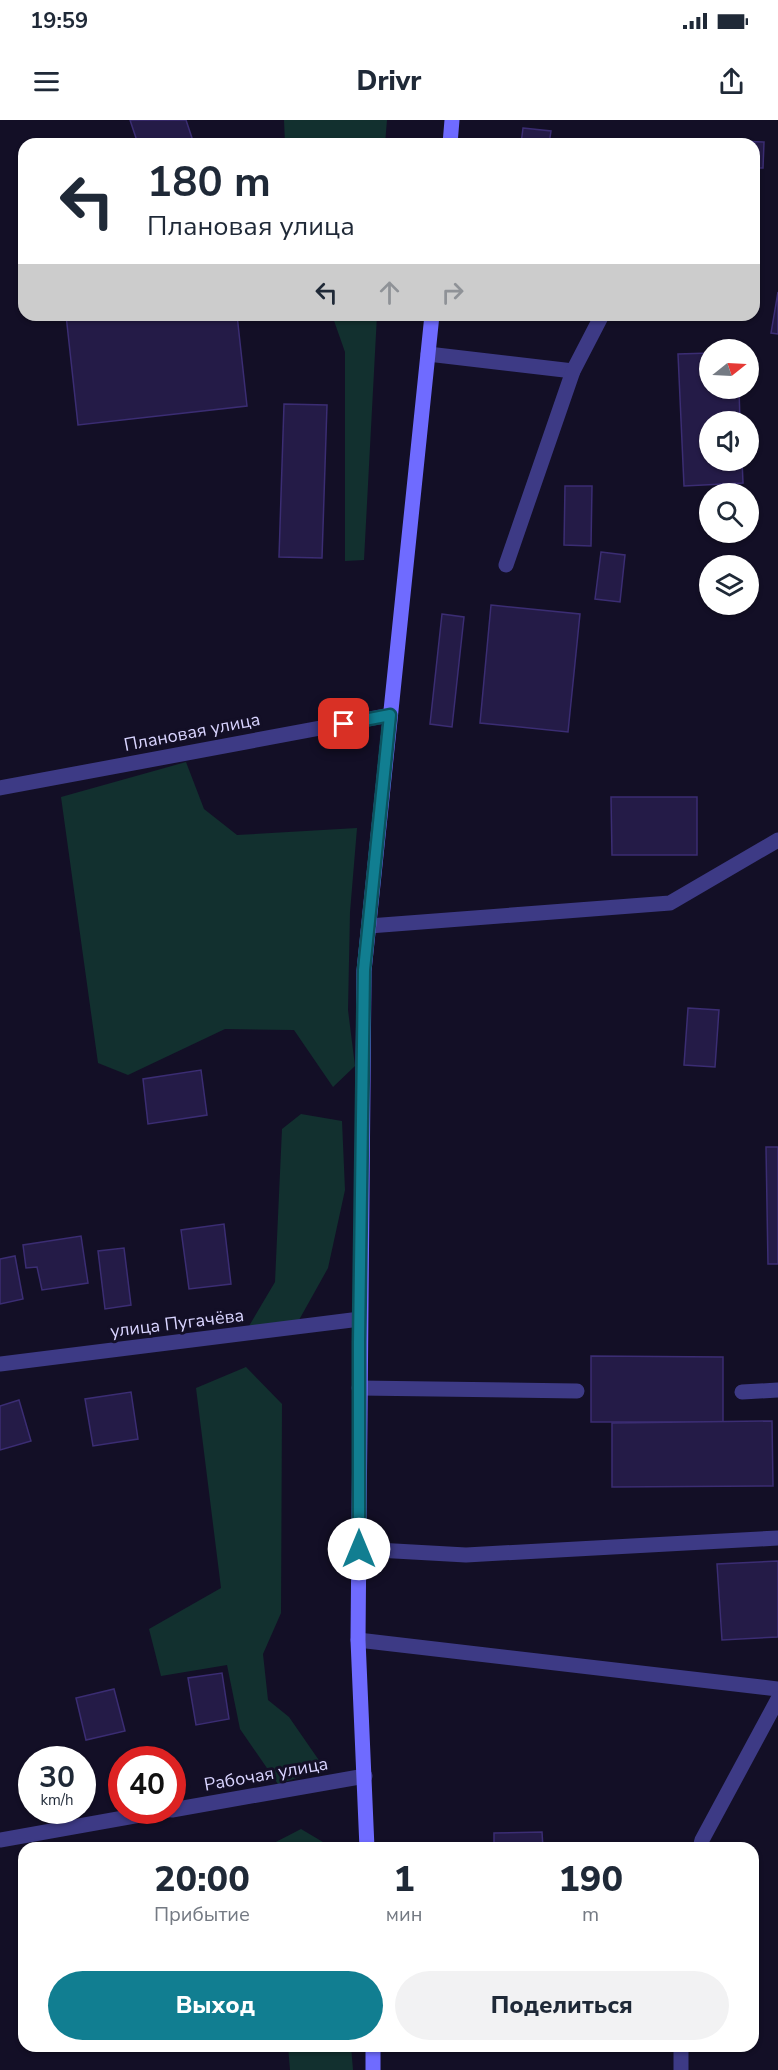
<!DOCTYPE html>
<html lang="ru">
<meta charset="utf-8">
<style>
:root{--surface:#fff;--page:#f2f2f3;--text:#1f2937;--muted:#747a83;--accent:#117e91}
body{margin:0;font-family:"Nunito Sans",sans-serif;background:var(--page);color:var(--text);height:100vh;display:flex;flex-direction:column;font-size:22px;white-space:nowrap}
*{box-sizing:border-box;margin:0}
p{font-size:20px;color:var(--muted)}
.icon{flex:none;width:33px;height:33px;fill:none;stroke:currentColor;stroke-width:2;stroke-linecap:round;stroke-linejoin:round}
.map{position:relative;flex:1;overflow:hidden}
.panel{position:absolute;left:18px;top:1722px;width:741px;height:210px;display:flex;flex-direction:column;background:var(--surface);border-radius:18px;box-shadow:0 2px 4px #0004}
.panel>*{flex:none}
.guide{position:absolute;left:18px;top:18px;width:742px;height:183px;border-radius:18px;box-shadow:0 2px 4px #0004;background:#fff;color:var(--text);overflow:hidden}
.needle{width:39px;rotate:72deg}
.tools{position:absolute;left:699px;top:219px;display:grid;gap:12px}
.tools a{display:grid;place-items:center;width:60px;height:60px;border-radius:50%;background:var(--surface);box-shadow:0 2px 4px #0004;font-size:30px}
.speed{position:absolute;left:18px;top:1626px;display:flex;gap:12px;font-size:30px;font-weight:700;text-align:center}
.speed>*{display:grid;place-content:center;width:78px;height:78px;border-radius:50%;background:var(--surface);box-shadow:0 2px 4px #0004;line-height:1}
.speed small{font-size:15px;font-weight:400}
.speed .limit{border:9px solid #d22;background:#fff;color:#111}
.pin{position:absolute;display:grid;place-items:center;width:51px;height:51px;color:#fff;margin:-26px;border-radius:12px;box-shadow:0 3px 9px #0006}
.me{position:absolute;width:66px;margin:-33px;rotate:0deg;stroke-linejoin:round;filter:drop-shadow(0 0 4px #0008)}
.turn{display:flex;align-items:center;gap:21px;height:126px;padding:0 30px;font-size:27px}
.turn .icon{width:78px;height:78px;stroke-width:2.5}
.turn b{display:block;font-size:42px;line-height:51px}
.lanes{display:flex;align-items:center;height:57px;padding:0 30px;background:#0003;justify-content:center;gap:30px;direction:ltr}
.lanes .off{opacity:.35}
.eta{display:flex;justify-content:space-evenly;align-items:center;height:102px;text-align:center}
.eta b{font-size:36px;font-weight:800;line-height:42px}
.action{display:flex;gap:12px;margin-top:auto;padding:12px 30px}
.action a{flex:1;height:69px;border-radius:36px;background:var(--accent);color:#fff;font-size:24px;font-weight:800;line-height:69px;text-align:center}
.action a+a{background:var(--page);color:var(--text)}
.status{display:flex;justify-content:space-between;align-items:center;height:42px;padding:0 30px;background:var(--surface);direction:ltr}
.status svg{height:16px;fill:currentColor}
header{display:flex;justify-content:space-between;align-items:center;height:78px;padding:0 30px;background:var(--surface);font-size:27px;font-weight:800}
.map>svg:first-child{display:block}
.green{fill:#12302f}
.building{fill:#241b47;stroke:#3b2d73;stroke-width:1.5}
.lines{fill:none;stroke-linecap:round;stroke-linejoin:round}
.lane{stroke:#3d3a85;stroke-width:15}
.street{stroke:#3d3a85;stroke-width:15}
.secondary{stroke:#6f6bff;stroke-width:15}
.route-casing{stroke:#0b525e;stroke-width:15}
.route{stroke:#117e91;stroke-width:10}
.labels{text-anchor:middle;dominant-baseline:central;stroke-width:6;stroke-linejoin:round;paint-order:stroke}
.street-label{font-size:18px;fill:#d9d4ff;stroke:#130f26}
</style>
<div class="status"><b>19:59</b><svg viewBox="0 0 49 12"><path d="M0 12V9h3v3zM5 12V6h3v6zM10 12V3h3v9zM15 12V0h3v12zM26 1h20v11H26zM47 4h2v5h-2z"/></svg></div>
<header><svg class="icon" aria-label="menu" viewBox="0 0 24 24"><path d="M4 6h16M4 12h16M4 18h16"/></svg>Drivr<svg class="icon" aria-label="share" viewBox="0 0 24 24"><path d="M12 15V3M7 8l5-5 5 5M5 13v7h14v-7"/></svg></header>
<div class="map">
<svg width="778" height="1950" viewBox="0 0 778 1950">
<rect width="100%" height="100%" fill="#130f26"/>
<g class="green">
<path d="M284,0h103l-2,24h-100z"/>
<path d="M332,195h45l-13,245 -19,1v-209z"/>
<path d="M186,642l18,47 33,26 120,-7 -7,84 -2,98 7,56 -22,21 -39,-57 -69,-1 -97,46 -30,-12 -37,-266z"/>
<path d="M301,994l41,7 3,69 -17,78 -29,52 -50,6 26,-44 7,-153z"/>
<path d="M246,1247l36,37 -1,209 -18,41 5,46 21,17 36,52 -47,15 -38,-55 -13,-64 -66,11 -12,-47 72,-41 -25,-200z"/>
<path d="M301,1709l32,19h-63v-3z"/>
<path d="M288,1926h63l2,24h-63z"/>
</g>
<g class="building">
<path d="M130,0h56l8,24h-56z"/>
<path d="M523,8l28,3 -2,13h-28z"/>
<path d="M711,20l53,2 -1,26h-9v-24h-43z"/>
<path d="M778,172v42l-7,-1z"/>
<path d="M66,195h171l10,91 -169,19z"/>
<path d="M710,233v35h29l1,34h-30v38h32l1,23 -59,3 -6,-132z"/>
<path d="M284,284l43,1 -5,153 -43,-1z"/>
<path d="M565,366h27l-1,60 -27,-1z"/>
<path d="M601,432l24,3 -5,47 -25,-3z"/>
<path d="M491,485l89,9 -12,118 -88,-9z"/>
<path d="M442,494l22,3 -12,110 -22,-3z"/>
<path d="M611,677h86v58h-85z"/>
<path d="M688,888l31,2 -4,57 -31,-2z"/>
<path d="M201,950l6,45 -59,9 -5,-45z"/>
<path d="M766,1027h12v117h-10z"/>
<path d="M224,1104l7,60 -42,5 -8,-59z"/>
<path d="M81,1116l7,47 -46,7 -5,-23 -11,1 -3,-23z"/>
<path d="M124,1128l7,57 -26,4 -7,-58z"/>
<path d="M15,1136l8,43 -23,5v-45z"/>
<path d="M591,1236l132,1v65h-132z"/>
<path d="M131,1272l7,47 -45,7 -8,-47z"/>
<path d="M19,1280l12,41 -31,9v-44z"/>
<path d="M772,1301l1,65 -161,1v-64z"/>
<path d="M778,1441v76l-56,3 -5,-76z"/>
<path d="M222,1553l7,46 -33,6 -8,-47z"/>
<path d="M114,1569l11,42 -39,9 -10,-42z"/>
<path d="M542,1712l1,16h-49v-15z"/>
</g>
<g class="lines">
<g class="lane">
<path d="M428,234l145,17"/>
<path d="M506,445l67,-194 29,-56"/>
<path d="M369,806l301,-23 108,-63"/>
<path d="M359,1268l218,3"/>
<path d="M742,1272l36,-2"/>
<path d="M359,1429l107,6 312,-17"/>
<path d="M358,1520l420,49"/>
<path d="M700,1728l2,-8 76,-141"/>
<path d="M681,1950v-24"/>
</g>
<g class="street">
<path d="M0,668l390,-73"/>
<path d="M0,1244l360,-45"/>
<path d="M172,1690l193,-34"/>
<path d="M0,1720l168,-30"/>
</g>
<g class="secondary">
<path d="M450,24l2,-24"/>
<path d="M367,1728l-9,-208 6,-669 68,-656"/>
<path d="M373,1926v24"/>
</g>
</g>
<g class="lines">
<g class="route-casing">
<path id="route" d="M344,604l46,-9 -26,255 -5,372v207"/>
</g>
<use href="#route" class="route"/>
</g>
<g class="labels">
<g class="street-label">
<text transform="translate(192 612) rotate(-11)">Плановая улица</text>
<text transform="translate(177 1203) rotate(-7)">улица Пугачёва</text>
<text transform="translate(266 1654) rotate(-10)">Рабочая улица</text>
</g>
</g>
</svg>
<div class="tools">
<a><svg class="needle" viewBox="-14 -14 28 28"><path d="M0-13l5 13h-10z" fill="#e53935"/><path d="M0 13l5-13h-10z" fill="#747a83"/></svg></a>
<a><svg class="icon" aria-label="sound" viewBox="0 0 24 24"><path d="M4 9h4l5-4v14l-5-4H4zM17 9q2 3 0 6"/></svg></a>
<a><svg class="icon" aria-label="search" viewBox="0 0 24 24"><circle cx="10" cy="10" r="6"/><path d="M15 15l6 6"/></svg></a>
<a><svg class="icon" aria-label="layers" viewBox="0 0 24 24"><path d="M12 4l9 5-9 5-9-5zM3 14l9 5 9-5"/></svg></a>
</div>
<div class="speed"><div>30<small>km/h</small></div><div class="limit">40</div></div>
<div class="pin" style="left:344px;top:604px;background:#d93025"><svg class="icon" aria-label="arrive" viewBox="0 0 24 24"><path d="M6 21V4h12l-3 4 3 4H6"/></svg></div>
<svg class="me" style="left:359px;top:1429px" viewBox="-20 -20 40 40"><circle r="19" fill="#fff"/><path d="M0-13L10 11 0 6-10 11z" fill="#117e91"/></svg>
<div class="guide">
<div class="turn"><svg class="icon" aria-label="left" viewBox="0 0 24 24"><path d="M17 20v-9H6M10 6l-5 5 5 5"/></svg><div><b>180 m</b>Плановая улица</div></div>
<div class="lanes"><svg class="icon" aria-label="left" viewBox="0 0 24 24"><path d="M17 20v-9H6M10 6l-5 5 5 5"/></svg><svg class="icon off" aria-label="ahead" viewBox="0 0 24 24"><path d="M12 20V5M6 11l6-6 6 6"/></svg><svg class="icon off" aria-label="right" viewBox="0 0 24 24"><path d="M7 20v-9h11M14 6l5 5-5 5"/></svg></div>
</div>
<section class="panel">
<div class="eta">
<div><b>20:00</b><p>Прибытие</p></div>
<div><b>1</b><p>мин</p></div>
<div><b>190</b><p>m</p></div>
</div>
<div class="action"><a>Выход</a><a>Поделиться</a></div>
</section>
</div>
